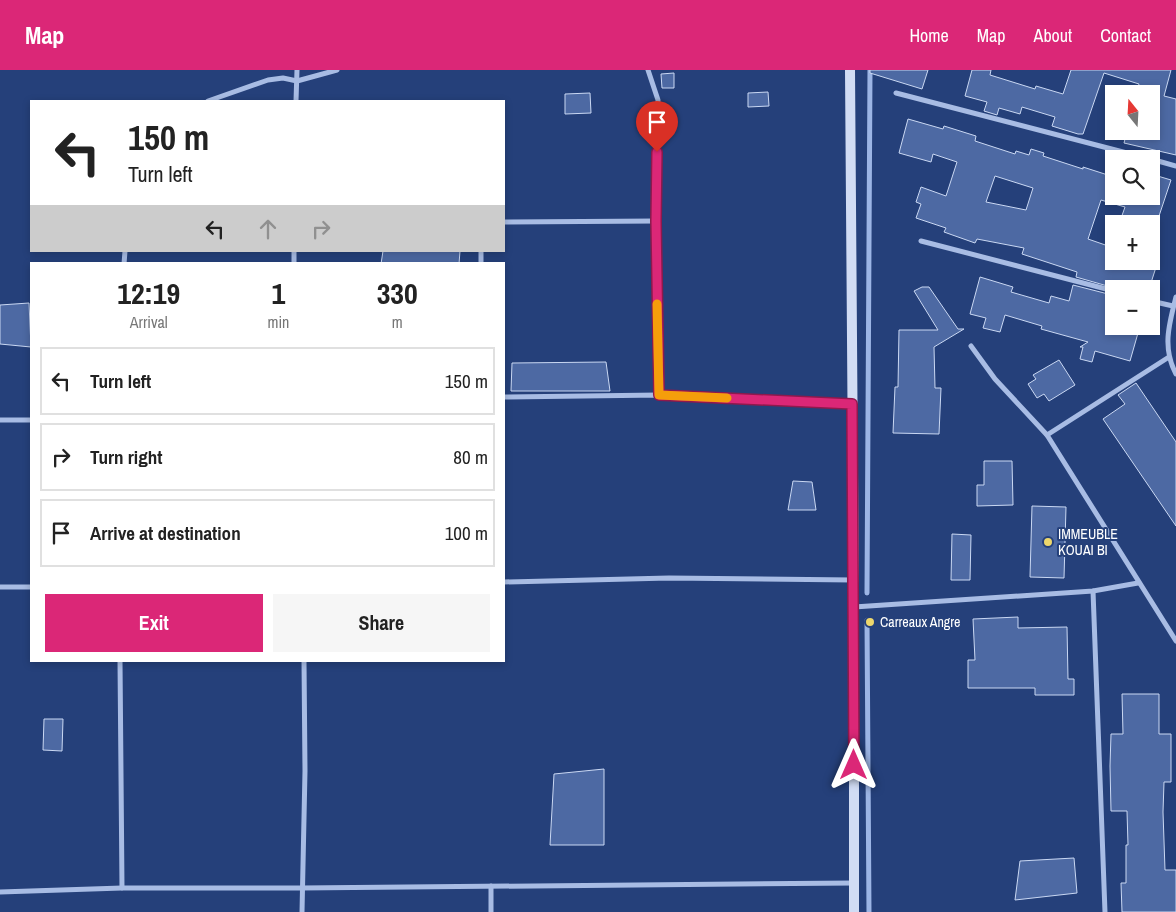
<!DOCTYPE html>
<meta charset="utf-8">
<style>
:root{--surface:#fff;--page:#f6f6f6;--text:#222;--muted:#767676;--line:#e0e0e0;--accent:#db2777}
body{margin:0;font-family:"Archivo Narrow",sans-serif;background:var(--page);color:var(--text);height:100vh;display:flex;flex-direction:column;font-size:19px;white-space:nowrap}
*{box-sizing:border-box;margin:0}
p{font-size:16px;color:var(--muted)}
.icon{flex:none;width:28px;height:28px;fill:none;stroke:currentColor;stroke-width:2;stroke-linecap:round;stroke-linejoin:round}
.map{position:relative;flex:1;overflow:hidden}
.sheet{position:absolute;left:30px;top:192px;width:475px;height:400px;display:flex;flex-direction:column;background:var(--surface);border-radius:0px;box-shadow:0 2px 8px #0003}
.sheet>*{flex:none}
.guide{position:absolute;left:30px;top:30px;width:475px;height:152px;border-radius:0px;box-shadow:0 2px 8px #0003;background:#fff;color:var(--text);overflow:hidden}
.needle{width:32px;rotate:342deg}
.tools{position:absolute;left:1105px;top:15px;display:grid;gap:10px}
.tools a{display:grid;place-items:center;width:55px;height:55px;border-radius:0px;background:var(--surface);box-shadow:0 2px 8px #0003;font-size:25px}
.pin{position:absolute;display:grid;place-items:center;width:42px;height:42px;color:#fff;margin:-51px -21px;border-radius:50% 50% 50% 0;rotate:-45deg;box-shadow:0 0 5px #0007}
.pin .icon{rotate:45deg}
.me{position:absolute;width:55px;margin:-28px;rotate:0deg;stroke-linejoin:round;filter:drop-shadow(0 0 4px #0008)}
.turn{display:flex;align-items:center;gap:18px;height:105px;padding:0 15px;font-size:22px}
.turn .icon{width:65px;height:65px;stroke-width:2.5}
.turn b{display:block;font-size:35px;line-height:42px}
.lanes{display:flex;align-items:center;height:48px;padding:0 15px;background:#0003;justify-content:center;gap:25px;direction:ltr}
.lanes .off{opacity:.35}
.eta{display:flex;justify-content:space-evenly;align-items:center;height:85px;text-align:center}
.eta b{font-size:30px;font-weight:700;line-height:35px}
.button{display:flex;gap:10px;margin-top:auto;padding:10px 15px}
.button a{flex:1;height:58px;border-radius:0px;background:var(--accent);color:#fff;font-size:20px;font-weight:700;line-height:58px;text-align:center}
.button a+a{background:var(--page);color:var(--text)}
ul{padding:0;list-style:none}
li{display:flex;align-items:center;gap:15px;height:68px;margin:0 10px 8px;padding:0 5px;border:2px solid var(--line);border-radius:0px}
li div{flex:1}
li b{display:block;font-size:19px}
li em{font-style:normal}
header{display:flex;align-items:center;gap:30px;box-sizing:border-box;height:70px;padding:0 25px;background:var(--accent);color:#fff}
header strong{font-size:24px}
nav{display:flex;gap:28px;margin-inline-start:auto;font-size:18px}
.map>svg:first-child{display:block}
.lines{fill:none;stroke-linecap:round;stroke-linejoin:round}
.stream{stroke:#9cb5e5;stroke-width:5}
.building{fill:#4d69a3;stroke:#cad8f3;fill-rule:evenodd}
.street{stroke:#a8bce4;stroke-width:5}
.secondary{stroke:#d1dcf4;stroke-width:10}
.route-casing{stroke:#8e194d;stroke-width:12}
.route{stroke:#db2777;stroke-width:9}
.slow{stroke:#f59e0b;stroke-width:9}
.poi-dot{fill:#edd76c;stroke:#25407a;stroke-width:2}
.labels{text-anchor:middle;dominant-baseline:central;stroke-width:4;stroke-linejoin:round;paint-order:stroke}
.poi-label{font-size:14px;fill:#fff;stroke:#25407a;text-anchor:start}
</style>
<header>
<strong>Map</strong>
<nav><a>Home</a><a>Map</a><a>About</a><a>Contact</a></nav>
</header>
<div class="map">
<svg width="1176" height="842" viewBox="0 0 1176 842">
<rect width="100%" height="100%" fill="#25407a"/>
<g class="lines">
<g class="stream">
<path d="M867,523l3,-523"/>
<path d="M867,550l2,292"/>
</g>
</g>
<g class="building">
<path d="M870,0h58l-6,19 -52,-16z"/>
<path d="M972,0h19l-1,5 45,14 1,-3 27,8 8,-24h100l-7,26 12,3v56l-52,-12 3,-12h24v-37h-15l3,-10 -35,-11 -21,61h-5l-26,-8 3,-9 -33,-10 -2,7 -21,-6 -2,7 -13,-4 3,-9 -22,-6z"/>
<path d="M674,3v15h-12l-1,-14z"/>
<path d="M768,22l1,14 -21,1v-14z"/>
<path d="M590,23l1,20 -26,1v-20z"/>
<path d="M908,49l35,10 1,-3 32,10 -1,5 40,13 1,-3 13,4 2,-6 13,4 -1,3 40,13v-2l31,10v19h37v-22l20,6 -13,39 -7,-3 -2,8h-30l6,-17 -24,-7 -13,39 26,9v13h44l-9,28h-31l-42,-12 1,-5 -55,-18 2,-6 -47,-9 -2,4 -31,-11 2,-4 -30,-10 5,-14 -5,-2 5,-15 25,9 11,-34 -24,-8 -2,8 -32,-9zM995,106l38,12 -7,22 -40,-8z"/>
<path d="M383,181h77l-1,13h-78z"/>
<path d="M980,207l33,10 -2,5 38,11 2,-7 18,5 4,-16 39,10 -5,16 7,1v14h26l-10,35 -35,-10 -3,11 -12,-3 3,-12h-3l8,-5 -47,-13 1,-3 -37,-11 -5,17 -17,-4 3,-10 -16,-4z"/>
<path d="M922,217h7l29,42h6l-30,18 1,41h6l-2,46 -46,-1 2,-46h3l1,-57h39l-24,-39z"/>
<path d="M29,233l2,44 -31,-3v-39z"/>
<path d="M1059,290l16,25 -26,16 -5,-7 -7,4 -9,-14 8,-5 -3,-4z"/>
<path d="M606,292l4,29h-99l1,-28z"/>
<path d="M1136,313l40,59v84l-73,-107 22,-15 -7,-9z"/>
<path d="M984,391h28l1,44 -36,1v-21h7z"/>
<path d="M793,411l19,1 4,28h-28z"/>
<path d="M1032,436l34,1 -2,71 -34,-1z"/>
<path d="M952,464l19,1 -1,45h-19z"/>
<path d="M1018,547v11l49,-1 1,52h6v16h-39v-7h-67v-28h7l-2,-41z"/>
<path d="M1122,624h37v40h12v48h-7l-1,30 2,58h11v42h-54l-1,-29h5v-38h2l-1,-34h-16l-1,-45 1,-32h12z"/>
<path d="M44,649h19l-1,32 -19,-1z"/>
<path d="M604,699v76h-54l4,-71z"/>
<path d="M1074,788l3,35 -62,7 5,-39z"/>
</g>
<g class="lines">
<g class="street">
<path d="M648,0l10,30 -2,121 3,174"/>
<path d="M896,23l254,66"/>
<path d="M208,31l60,-21 15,-2 14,3 40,-11"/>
<path d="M296,31l1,-31"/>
<path d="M1151,89l25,7"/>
<path d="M504,152l152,-1"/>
<path d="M921,171l193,50"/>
<path d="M294,181v13"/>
<path d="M481,181v13"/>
<path d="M124,194l1,-13"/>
<path d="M1176,227c-7,27 -14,51 0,77"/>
<path d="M1151,231l22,5"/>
<path d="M971,276l24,33 52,56"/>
<path d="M1169,287l-122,78 129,206"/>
<path d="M504,327l155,-2 193,9"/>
<path d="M0,350h31"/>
<path d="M504,512l165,-4 184,2"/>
<path d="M0,517h31"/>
<path d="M1093,521l12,321"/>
<path d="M854,537l239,-16 45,-8"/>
<path d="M120,591l2,227"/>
<path d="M0,822l122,-4h179l553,-5"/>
<path d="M302,842l3,-141 -1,-110"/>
<path d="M491,842v-26"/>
</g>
<path class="secondary" d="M850,0l4,537v305"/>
</g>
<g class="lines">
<g class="route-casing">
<path id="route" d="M657,82l-1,69 3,174 193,9 2,361"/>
</g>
<use href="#route" class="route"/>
<path class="slow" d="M657,234l2,91 68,3"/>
</g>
<g class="poi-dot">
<circle cx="1048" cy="472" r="5"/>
<circle cx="870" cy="552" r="5"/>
</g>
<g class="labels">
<g class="poi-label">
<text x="1058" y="464">IMMEUBLE<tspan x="1058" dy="16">KOUAI BI</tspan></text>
<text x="880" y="552">Carreaux Angre</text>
</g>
</g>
</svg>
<div class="tools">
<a><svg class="needle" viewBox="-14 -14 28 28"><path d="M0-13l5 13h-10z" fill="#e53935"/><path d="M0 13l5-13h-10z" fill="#767676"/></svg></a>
<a><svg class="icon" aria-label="search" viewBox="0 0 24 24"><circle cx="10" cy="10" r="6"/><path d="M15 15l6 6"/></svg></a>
<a>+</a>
<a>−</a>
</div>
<div class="pin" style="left:657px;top:82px;background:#d93025"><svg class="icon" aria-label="arrive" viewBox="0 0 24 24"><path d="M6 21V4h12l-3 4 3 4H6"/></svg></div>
<svg class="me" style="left:854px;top:695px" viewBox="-20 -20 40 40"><path d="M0-17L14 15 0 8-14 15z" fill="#db2777" stroke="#fff" stroke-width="4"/></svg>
<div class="guide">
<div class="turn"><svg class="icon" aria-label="left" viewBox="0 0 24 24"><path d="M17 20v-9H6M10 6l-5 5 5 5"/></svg><div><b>150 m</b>Turn left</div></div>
<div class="lanes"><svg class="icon" aria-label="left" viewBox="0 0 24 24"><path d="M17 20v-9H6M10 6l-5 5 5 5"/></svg><svg class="icon off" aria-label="ahead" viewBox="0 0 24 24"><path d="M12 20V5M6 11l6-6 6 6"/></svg><svg class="icon off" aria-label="right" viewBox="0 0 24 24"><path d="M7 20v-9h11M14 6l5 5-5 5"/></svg></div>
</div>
<section class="sheet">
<div class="eta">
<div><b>12:19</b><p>Arrival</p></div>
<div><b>1</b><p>min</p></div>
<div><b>330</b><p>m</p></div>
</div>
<ul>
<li><svg class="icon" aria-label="left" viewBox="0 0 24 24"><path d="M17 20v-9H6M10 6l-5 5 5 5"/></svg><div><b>Turn left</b></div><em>150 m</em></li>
<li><svg class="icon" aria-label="right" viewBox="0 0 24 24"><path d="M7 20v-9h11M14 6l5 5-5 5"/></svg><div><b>Turn right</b></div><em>80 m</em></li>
<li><svg class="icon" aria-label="arrive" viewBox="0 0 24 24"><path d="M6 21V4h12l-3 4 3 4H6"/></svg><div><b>Arrive at destination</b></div><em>100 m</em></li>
</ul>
<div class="button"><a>Exit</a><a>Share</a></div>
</section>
</div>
